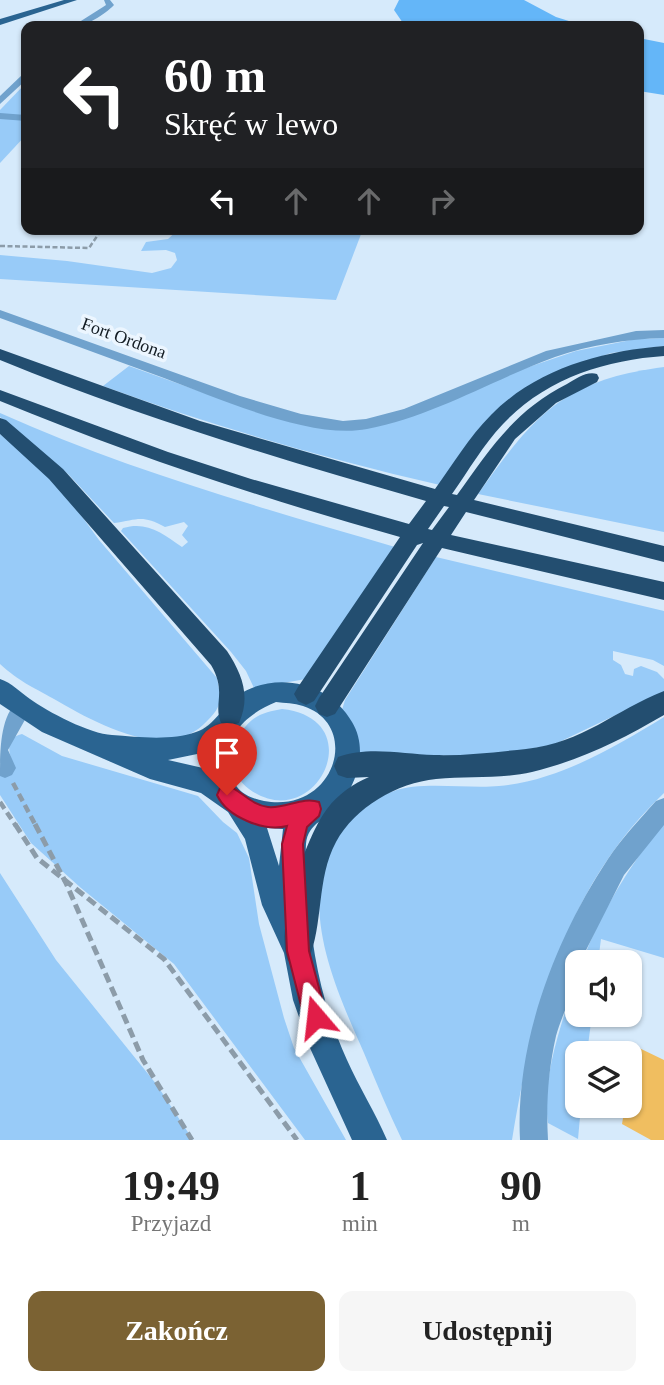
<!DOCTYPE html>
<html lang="pl">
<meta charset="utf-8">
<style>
:root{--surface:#fff;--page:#f6f6f6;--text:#222;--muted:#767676;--accent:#7b6233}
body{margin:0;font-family:Georgia,serif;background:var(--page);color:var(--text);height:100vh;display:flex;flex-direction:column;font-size:26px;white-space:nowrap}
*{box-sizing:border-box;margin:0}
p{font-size:23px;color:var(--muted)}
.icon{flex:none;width:38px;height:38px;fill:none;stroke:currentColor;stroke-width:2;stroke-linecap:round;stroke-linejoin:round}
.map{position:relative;height:1140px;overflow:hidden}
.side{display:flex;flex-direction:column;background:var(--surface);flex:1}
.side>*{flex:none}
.top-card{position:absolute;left:21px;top:21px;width:623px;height:214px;border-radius:14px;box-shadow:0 2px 5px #0004;background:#202124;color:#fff;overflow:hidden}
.controls{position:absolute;left:565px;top:950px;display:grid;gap:14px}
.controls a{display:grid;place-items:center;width:77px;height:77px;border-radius:14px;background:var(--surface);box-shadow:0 2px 5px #0004;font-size:35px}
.pin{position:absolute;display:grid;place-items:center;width:60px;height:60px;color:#fff;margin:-72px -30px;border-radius:50% 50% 50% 0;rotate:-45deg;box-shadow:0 0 7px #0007}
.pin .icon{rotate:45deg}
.me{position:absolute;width:77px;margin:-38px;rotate:343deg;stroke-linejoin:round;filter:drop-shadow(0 0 5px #0008)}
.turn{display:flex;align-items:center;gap:24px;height:147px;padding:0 28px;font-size:32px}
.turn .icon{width:91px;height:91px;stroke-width:2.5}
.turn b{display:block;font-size:49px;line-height:60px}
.lanes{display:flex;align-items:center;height:66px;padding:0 28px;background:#0003;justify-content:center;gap:35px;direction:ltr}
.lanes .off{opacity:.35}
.eta{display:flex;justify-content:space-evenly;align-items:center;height:119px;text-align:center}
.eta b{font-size:42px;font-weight:700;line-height:49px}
.primary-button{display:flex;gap:14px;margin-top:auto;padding:14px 28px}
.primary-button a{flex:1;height:80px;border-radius:14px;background:var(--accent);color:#fff;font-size:28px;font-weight:700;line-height:80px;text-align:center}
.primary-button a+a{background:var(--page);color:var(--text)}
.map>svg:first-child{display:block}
.green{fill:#98cbf8}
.water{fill:#64b6f8}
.building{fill:#f0be60}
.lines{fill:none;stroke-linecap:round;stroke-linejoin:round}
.path-far2{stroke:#8c9ca9;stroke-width:2.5;stroke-dasharray:5 2.5;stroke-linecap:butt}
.path-far1{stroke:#8c9ca9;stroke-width:4.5;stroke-dasharray:8 4.5;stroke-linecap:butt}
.path{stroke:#8c9ca9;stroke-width:5;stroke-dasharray:10 5;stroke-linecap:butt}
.minor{fill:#70a2cd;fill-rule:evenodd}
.major{fill:#2a6491;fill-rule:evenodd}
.highway{fill:#234e70;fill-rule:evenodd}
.route{fill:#e11d48;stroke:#92132f;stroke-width:2}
.labels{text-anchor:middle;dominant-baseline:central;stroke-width:7;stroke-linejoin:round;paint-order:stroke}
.far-street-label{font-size:18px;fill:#131c23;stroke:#ecf6ff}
</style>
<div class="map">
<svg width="664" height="1140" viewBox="0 0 664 1140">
<rect width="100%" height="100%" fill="#d6eafb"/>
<g class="green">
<path d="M26,83v52l-26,28v-53z"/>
<path d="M179,229h184l-27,71 -336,-21v-24l67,6 85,12 19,-5 6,-8 -2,-7 -9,-3 -25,1 5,-9 22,-3z"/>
<path d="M664,338v8l-53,7 -55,19 -116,113c-114,-26 -227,-59 -337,-99l26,-20 84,30 136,32 227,-77 60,-12z"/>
<path d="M664,367v165l-186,-38c56,-79 85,-114 186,-127z"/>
<path d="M0,413c127,57 262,95 395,134l-89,132 -52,9 -8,-17 -15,-19 -110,-121 2,-3c24,-7 39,5 59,19l6,-5 -6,-7 6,-9 -4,-4 -19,5c-23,-13 -28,-7 -51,-4l-46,-49 -68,-57z"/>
<path d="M0,434l32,26 38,40 29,40 118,138c5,25 5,29 -14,47 -40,37 -111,-4 -149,-26 -23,-13 -34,-17 -54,-35z"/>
<path d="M436,557l228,54v55l-11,-6 -40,-9v9l8,5 4,9 8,2 1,-7 7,-3 16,6 7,7v13l-111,53 -65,11 -131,-1 -15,-45 3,-10z"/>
<path d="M282,709c91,10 33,128 -33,80 -24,-17 -18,-52 3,-69 9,-7 19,-9 30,-11z"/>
<path d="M664,717v76c-98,92 -131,219 -152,347h-110c-14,-29 -26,-58 -38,-87 -29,-66 -71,-155 -23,-221 15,-21 27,-32 53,-41 26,-10 75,-2 105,-5 59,-5 116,-39 165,-69z"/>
<path d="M22,734l40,22 136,40 25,26 14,11 12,25 10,66 25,94 10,30 52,92h-41l-131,-176 -93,-76 -50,-45 -31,-48v-27l12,-6c-4,-13 -6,-24 10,-28z"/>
<path d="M664,823v135l-63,-19 -3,23h-16c20,-52 47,-96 82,-139z"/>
<path d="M0,873l56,87 101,125 36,55h-193z"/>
<path d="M577,976l1,39h14l-5,38 -9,1v52h3l-3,33 -30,-16c-7,-46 15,-104 29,-147z"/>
</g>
<g class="water">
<path d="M399,0h125l32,17 29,9h-180l-11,-16z"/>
<path d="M639,38l25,5v52l-25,-4z"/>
</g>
<path class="building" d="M637,1047l27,13v80h-13l-29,-16 3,-18h5v-24z"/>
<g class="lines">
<path class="path-far2" d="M0,246l89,2 13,-19"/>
<g class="path-far1">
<path d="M13,783l23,43"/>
<path d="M0,802l16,24"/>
</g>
<g class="path">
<path d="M15,824l22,34 127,101 133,181"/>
<path d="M35,824l31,59 77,177 49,80"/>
</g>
<g class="minor">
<path d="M104,0h6l4,5c-10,10 -27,21 -41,21l30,-19 3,-2z"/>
<path d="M23,74h3v6l-26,24v-8z"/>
<path d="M0,113l26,2v6l-26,-2z"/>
<path d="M0,310l240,86 61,18 42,7 23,-2 38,-10 142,-58 90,-20 28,-1v8c-37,1 -74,7 -109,19 -63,23 -121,59 -188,72 -56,11 -149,-31 -203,-51 -55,-20 -109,-40 -164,-60z"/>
<path d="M21,700l7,3 3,6 -23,41 8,18 -4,7 -7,3 -5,-2c0,-25 0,-65 21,-76z"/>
<path d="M664,798v27l-40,50 -44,87h-2c0,22 -16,52 -22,74 -8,35 -10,69 -8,104h-28c-5,-97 35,-201 88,-281 14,-21 31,-39 48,-58z"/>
</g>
<g class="major">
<path d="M64,0h13l-77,25v-6z"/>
<path d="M0,679c12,4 20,13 30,20 18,13 60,35 82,36 26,2 59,6 84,-3 19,-6 26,-26 42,-37 39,-25 92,-12 114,27 16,26 6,61 -13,83 -12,15 -31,17 -33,39 -1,15 2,31 2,47 3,59 14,114 39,169 12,27 28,52 40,80h-35l-42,-92 -17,-48 -9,-47 -22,-48 -17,-66 -17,-27 -27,-19 -51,-14 -108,-47 -42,-28zM276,702c9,1 18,1 27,4 59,19 32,108 -39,95 -10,-2 -21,-6 -27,-14 -28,-37 5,-72 39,-85zM202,753l1,15 -35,-8zM267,828l16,1 -4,37z"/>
</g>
<g class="highway">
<path d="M664,346v10c-59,4 -119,23 -161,68 -20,21 -34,46 -51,70l5,1c33,-46 58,-85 110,-111 9,-5 19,-13 30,-10l2,4 -2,4 -41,21 -41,36 -41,61 190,46v16l-198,-50 -15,23 213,47v18l-222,-52 -107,166 -8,3 -8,-3 -4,-8 4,-8 104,-155 -6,2 -103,156 -8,4 -8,-4 -4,-7 4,-7 102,-150c-136,-38 -269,-82 -400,-136v-11l168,62 83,27 158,45 17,-23c-144,-41 -287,-84 -426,-141v-11l200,72 235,68c18,-25 34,-52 56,-74 45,-46 110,-64 173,-69zM444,506l5,1 -17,23 -4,-1z"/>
<path d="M0,418l6,2 57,49 164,182c15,23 24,45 12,72l-9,3 -9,-3c-8,-19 6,-31 -10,-58l-162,-186 -49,-45z"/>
<path d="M664,691v24c-43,25 -83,45 -132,57 -30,7 -64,4 -96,7 -39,4 -81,28 -100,63 -20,37 -12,82 -28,119l-10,5 -10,-5c-14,-31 18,-125 39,-152 11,-15 26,-25 42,-32l-22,1 -9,-3 -4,-9 4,-9c30,-11 65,-3 96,-2 30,1 62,-3 92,-6 57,-6 89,-39 138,-58z"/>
</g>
</g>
<path class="route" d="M227,785c15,6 24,20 41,22 17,2 35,-11 51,-5l2,7 -2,7 -12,11 -4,17 6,107 18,66 -3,9 -8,3 -9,-3 -3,-9 -17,-66 -5,-107 5,-18c-23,6 -60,-9 -70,-31l3,-7z"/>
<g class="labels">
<g class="far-street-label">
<text transform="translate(124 338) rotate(20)">Fort Ordona</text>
</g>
</g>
</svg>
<div class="controls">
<a><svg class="icon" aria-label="sound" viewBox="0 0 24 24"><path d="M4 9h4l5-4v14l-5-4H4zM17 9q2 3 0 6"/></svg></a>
<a><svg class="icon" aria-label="layers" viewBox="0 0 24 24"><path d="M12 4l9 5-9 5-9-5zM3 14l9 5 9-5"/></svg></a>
</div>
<div class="pin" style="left:227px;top:795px;background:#d93025"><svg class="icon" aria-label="arrive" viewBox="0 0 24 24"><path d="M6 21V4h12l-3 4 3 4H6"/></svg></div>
<svg class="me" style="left:316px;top:1017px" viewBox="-20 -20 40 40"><path d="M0-17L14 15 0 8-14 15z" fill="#e11d48" stroke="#fff" stroke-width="4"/></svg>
<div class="top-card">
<div class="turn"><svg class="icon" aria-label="left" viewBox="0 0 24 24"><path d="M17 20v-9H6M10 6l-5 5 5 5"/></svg><div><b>60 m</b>Skręć w lewo</div></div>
<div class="lanes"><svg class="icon" aria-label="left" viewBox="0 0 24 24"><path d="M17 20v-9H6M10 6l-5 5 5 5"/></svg><svg class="icon off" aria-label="ahead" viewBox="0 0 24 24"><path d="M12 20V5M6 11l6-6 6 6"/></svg><svg class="icon off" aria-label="ahead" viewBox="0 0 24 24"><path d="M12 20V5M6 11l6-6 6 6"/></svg><svg class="icon off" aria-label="right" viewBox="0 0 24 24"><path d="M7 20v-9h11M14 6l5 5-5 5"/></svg></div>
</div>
</div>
<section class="side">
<div class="eta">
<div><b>19:49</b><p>Przyjazd</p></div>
<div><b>1</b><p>min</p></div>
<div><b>90</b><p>m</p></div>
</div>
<div class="primary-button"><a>Zakończ</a><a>Udostępnij</a></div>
</section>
